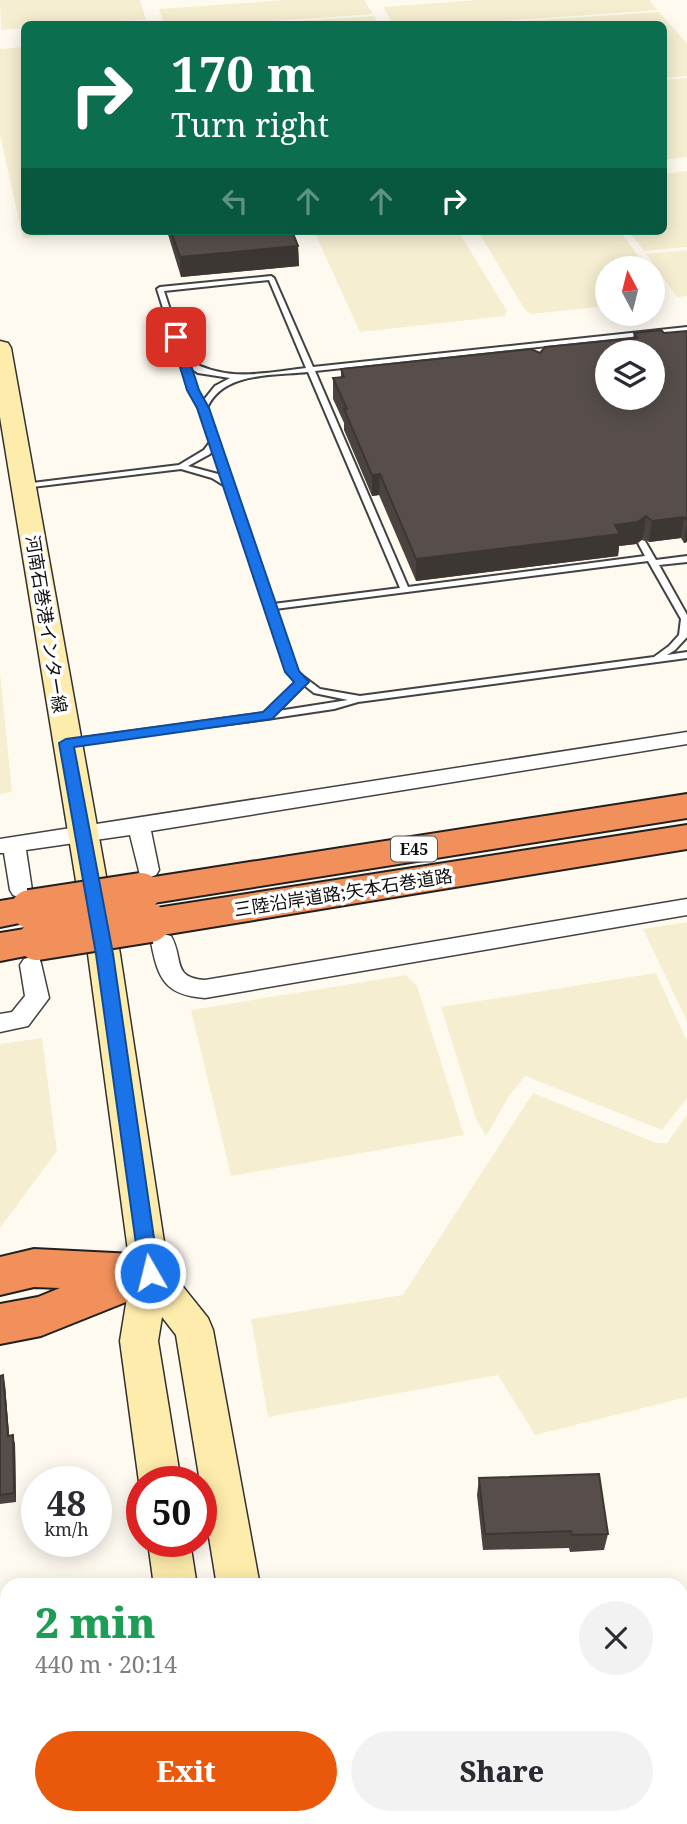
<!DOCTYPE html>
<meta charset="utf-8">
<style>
:root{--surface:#fff;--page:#f2f2f3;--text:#2b2b33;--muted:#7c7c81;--accent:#ea580c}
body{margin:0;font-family:"Noto Serif","Noto Sans JP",serif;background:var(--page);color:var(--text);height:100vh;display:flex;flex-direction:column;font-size:26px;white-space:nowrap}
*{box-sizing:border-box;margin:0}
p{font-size:23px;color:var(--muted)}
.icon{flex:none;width:38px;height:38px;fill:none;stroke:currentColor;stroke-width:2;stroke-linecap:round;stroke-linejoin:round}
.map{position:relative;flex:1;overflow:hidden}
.panel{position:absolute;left:0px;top:1578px;width:688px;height:247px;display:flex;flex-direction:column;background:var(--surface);border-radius:21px 21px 0 0;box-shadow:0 4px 18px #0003}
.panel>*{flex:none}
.guide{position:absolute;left:21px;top:21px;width:646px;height:214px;border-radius:10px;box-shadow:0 4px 18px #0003;background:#0b6e4f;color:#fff;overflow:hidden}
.needle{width:46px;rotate:353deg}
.tools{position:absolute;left:595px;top:256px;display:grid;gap:14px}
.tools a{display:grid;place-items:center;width:70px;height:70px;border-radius:50%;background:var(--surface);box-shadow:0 4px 18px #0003;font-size:35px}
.speed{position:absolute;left:21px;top:1466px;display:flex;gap:14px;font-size:35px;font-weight:700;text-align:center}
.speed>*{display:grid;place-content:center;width:91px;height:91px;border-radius:50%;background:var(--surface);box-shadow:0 4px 18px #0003;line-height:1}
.speed small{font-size:18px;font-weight:400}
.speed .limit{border:10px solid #d22;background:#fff;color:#111}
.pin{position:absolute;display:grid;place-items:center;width:60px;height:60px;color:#fff;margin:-30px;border-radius:14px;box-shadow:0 4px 10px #0006}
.me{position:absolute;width:77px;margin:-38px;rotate:352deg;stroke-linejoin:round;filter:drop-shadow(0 0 5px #0008)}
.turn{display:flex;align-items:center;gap:24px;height:147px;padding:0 35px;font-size:32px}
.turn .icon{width:91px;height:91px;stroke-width:2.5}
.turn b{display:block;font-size:49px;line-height:60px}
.lanes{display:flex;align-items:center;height:66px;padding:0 35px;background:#0003;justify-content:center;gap:35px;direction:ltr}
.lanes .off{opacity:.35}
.round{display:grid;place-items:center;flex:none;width:74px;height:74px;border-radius:37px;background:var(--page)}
.headline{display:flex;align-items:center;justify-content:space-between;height:119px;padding:0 35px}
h1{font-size:42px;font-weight:800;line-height:52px;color:#1e9e55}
.button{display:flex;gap:14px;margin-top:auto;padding:14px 35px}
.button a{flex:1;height:80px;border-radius:42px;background:var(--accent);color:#fff;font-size:28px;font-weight:800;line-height:80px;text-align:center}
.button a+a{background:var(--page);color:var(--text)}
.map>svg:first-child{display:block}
.farmland{fill:#f5eed1}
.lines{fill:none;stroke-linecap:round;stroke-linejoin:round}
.service-casing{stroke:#424242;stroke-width:4}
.minor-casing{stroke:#424242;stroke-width:3}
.secondary-casing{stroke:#313131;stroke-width:3}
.motorway-casing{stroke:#202020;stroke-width:4}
.service{fill:#fff;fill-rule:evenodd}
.minor{fill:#fff;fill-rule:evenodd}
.secondary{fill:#feecac;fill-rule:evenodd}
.motorway{fill:#f2905b;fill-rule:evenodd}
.motorway-bridge-casing{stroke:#202020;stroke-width:42;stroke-linecap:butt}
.motorway-bridge{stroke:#f2905b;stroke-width:38}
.wall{fill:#4b4340}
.shaded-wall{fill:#3d3734}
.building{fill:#574e4b;stroke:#3d3734;stroke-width:2;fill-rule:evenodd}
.route{fill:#1a73e8;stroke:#114b97;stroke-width:2}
.labels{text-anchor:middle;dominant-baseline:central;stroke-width:7;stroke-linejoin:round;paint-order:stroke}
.shield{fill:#fff;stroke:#575757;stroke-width:2}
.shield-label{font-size:16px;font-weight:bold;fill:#0f0f0f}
.street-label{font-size:18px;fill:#0f0f0f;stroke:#fff}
</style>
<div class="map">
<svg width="687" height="1824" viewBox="0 0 687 1824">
<rect width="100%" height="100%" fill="#fffaf0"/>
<g class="farmland">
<path d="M0,0h140l6,20 -122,4v4l-23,2z"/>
<path d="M286,0h78l9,14 -145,10h-64l-5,-15z"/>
<path d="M478,0h171l9,10 -199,14h-66l-10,-17z"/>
<path d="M659,12l28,31v33l-24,2v-54h-183z"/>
<path d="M374,16l5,8h-124z"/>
<path d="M24,47v184h56l-4,2 -53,5 -23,-103v-86z"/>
<path d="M687,78v79l-24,3v-80z"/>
<path d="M687,171v76l-43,4 -15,-20h34v-57z"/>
<path d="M314,231h144l49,80 -2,5 -145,16z"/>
<path d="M478,231h142l27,37h-40v38l-76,8 -6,-4z"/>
<path d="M687,250v46l-10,1 -31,-43z"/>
<path d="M0,671l12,121 -12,2z"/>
<path d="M687,922v99l-44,-92z"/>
<path d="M656,973l31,68v57l-25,32 -137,-54 -16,20 -23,40 -10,-17 -35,-112z"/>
<path d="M406,975l11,11 47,149 -233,41 -40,-166z"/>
<path d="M42,1038l15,113 -57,77v-184z"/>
<path d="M533,1093l123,50h11l20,-28v282l-152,38 -37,-60 -230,42 -17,-98 152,-24z"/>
</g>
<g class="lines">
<g class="service-casing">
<path id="service" d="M271,276l3,2 39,89 374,-40v4l-372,40 93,216 237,-31 -7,-13 4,-3 3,1 11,19 31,-4v6l-28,3 28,50v22l-12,13 -8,5 20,-3v6l-329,44 -24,7 -67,10 -201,26 -2,-2 5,-3 196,-27 33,-32 -11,-9 -62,-186 -13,-8 -31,-9 -157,19 -4,-2 4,-2 155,-19 25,-15 6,-8 -11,-34 -10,-17 -32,-102 3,-2zM269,280l37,88c-44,5 -79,15 -120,-9l-22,-68zM189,367l9,6 32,5 -15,8 -12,15 -6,-10zM308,372l92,216 -127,16 -66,-196c16,-37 67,-32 101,-36zM213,449l9,28 -4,-3 -30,-8 22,-12zM648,561l33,58 -2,16 -10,11 -15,11 -294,39 -40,-7 -24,-18 -21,-62zM304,685l10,8 34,7 -70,11z"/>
</g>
<g class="minor-casing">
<g id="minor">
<path d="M687,732v12l-536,87 8,39 -3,5 -8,3 -8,-3 -10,-40 -104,15 6,40 -3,5 -8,3 -8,-3 -3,-5 -6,-37h-4v-14z"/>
<path d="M687,899v16l-482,83c-40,-3 -47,-19 -54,-56l4,-6 8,-2 8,2c13,22 0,42 34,44z"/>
<path d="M32,957l8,2 9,39 -21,28 -28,6v-18l12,-2 13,-16 -5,-31 4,-6z"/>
</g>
</g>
<g class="secondary-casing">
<g id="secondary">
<path d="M0,341l8,2 3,5 109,606 48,314 40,50 5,12 47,256h-43l-41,-251 -14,-18 -4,24 23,141h-39v5l-3,-5 -19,-141 11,-68 -43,-319 -88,-537z"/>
<path d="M148,1542h42l7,44h-43z"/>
<path d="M188,1818h46l1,6h-46z"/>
<path d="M257,1818h46l1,6h-46z"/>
</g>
</g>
<g class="motorway-casing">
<g id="motorway">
<path d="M687,794v24l-546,87 -13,-4 -6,-9 6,-9 13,-4z"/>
<path d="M687,825v24l-537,88 -14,-4 -5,-10 5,-10 14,-4z"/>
<path d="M30,896l14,4 5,9 -5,9 -44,9v-26z"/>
<path d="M37,927l14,4 6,10 -6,10 -51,10v-28z"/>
<path d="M34,1249l100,5c11,4 20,1 32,6l7,13 -7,13 -125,50 -41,8v-40l38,-7 22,-9 -26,-1 -34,8v-38z"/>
</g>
</g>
<use href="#service" class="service"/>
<use href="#minor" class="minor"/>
<use href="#secondary" class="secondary"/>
<use href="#motorway" class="motorway"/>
<g class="motorway-bridge-casing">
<g id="motorway-bridge">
<path d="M30,909l111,-17"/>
<path d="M37,941l113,-18"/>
</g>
</g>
<use href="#motorway-bridge" class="motorway-bridge"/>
</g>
<g class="wall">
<path d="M167,231h125l6,15 1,20 -118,11z"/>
<path d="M687,331v211l-3,1 -3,-5 -32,4 -6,-4 -7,6 -17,2 -1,10 -202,25 -37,-86 -7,1 -28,-66v-7l-11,-24v-21l8,-1v-8l199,-16 93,-15 1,-5h30z"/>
<path d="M0,1376l5,9 4,50 6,9 1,58 -16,2z"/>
<path d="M479,1478l129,56 -4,16 -34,2 -1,-4 -86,2 -6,-55z"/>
<path d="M687,1622v57l-6,3v-58z"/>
</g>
<g class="shaded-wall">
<path d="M298,246l1,20 -118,11 -1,-20z"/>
<path d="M380,474l-1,21 -7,1v-21z"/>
<path d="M646,516l-3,22 -7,6 -17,2 -1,10 -202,25v-22l199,-34z"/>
<path d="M684,517l-3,21 -32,4 3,-21z"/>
<path d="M687,523v19l-3,1z"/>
<path d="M3,1375l2,10 5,60 -2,-9z"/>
<path d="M13,1435l2,9 1,58 -2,-9z"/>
<path d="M687,1669v10l-6,3 3,-12z"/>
</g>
<g class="building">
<path d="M171,231h121l6,15 -118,11z"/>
<path d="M661,330l3,3 23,-2v189l-3,-3 -32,4 -6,-5 -8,6 -23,3 5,9 -204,25 -36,-85 -8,1 -28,-66h3l-14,-31 11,-1 -3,-8 190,-20 9,4 5,-6 92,-9 -3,-5zM607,352h46v45h-46z"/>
<path d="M3,1375l5,61 5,-1 1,58 -14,2v-119z"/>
<path d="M599,1474l9,60 -36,1 -1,-4 -86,3 -6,-56z"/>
<path d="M687,1622v47l-3,1 -3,-5v-41z"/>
</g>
<path class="route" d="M176,334l6,3 17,53 10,18 90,263 10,11 -37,37 -198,28 39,207 46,319 -3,6 -6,2 -7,-2 -3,-6 -44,-319 -37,-211 7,-4 197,-27 31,-30 -9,-10 -88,-264 -10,-18 -16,-53z"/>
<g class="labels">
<rect class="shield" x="391" y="836.5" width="46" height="25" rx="5"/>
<g class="shield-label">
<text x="414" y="849">E45</text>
</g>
<g class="street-label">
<text transform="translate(47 624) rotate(81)">河南石巻港インター線</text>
<text transform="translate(343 892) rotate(-9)">三陸沿岸道路;矢本石巻道路</text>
</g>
</g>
</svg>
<div class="tools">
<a><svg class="needle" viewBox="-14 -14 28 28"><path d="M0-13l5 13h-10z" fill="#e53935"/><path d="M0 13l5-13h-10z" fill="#7c7c81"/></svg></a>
<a><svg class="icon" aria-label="layers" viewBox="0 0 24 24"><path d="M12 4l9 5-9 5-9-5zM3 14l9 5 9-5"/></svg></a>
</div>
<div class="speed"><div>48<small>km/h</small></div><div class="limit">50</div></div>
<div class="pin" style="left:176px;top:337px;background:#d93025"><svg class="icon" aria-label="arrive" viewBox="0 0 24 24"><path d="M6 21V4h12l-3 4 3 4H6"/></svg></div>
<svg class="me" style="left:150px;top:1273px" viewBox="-20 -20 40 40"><circle r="17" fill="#1a73e8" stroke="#fff" stroke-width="3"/><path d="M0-11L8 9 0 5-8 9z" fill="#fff"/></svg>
<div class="guide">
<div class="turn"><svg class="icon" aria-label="right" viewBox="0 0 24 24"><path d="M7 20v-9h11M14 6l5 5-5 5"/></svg><div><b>170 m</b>Turn right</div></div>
<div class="lanes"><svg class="icon off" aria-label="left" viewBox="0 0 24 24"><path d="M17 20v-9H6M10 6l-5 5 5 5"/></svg><svg class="icon off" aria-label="ahead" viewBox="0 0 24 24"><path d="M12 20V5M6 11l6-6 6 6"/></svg><svg class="icon off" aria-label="ahead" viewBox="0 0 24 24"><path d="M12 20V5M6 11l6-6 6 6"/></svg><svg class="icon" aria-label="right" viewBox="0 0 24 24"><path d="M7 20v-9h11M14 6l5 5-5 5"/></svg></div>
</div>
<section class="panel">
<div class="headline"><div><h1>2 min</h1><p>440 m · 20:14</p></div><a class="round"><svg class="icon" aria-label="close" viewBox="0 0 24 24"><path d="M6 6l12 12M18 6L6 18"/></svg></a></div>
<div class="button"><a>Exit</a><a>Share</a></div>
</section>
</div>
